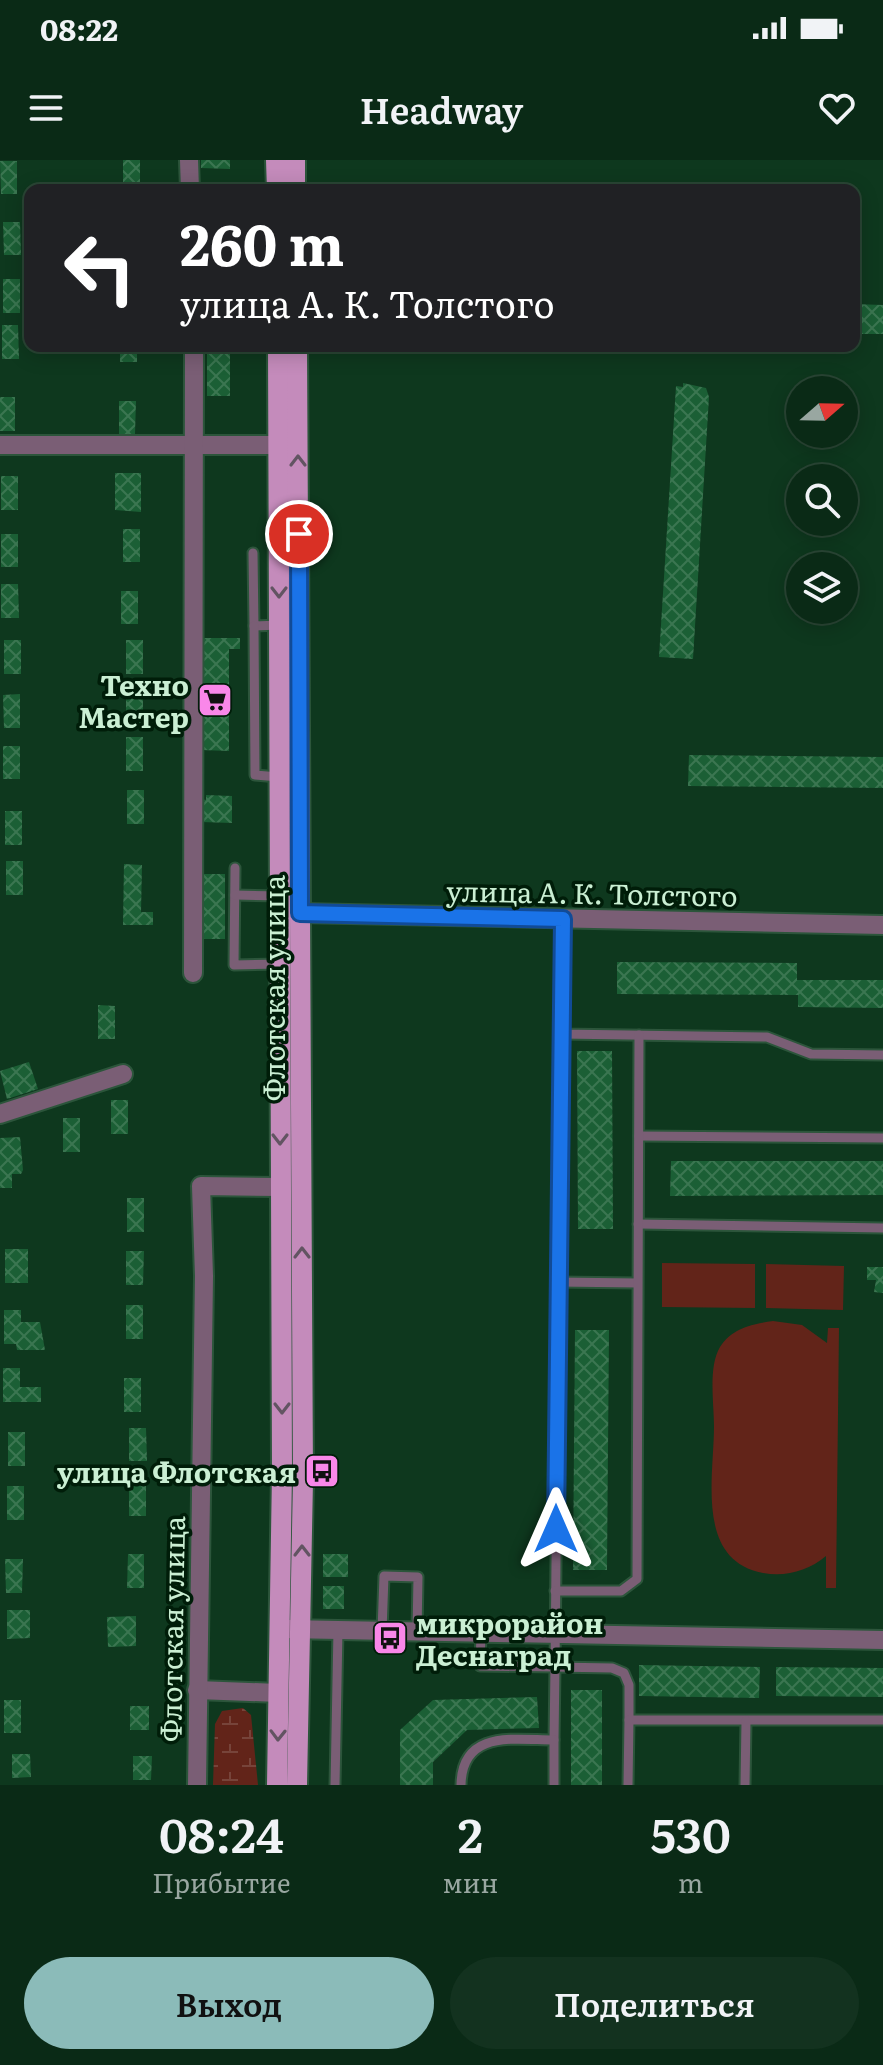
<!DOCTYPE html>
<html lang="ru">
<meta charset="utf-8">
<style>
:root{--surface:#0a2a16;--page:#13321f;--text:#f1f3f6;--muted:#99a7a1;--line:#2a4635;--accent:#8bbbb9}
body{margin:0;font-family:Literata,serif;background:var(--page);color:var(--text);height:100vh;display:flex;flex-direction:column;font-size:30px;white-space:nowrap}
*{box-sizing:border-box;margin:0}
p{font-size:26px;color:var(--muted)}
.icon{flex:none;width:44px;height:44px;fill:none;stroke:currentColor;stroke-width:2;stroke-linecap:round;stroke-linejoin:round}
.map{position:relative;height:1625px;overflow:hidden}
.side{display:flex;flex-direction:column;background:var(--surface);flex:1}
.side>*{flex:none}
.top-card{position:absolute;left:24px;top:24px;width:836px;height:168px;border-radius:16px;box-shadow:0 4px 20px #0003,0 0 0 2px var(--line);background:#202124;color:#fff;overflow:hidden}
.needle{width:52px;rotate:70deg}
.fabs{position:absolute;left:786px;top:216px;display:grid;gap:16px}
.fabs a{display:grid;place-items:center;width:72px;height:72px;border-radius:50%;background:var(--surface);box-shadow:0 4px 20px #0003,0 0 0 2px var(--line);font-size:40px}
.pin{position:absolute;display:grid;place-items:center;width:68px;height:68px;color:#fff;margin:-34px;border:4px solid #fff;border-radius:50%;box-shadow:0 2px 8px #0007}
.me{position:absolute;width:88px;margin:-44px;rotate:0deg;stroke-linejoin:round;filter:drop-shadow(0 0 6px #0008)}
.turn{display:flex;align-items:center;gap:28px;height:168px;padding:0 24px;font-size:36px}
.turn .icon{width:104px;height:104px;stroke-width:2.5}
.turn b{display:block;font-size:56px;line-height:68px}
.eta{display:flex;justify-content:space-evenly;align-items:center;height:136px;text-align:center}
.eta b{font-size:48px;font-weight:600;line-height:56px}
.button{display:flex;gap:16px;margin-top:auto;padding:16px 24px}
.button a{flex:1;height:92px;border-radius:48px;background:var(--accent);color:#111;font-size:32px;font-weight:600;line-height:92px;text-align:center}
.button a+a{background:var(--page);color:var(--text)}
.status{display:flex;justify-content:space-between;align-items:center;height:56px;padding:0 40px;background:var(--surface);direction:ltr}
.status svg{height:22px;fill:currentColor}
header{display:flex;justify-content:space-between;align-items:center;height:104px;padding:0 24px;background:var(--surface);font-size:36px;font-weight:600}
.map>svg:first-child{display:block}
.grass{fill:#622419}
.wetland{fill:url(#wetland-marsh)}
.building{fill:url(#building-cross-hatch)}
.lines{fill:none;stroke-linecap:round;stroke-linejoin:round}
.lane-casing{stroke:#2c553b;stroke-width:13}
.street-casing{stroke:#2c553b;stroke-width:22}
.primary-casing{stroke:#2c553b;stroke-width:24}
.lane{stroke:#7a5e75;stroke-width:9}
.street{stroke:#7a5e75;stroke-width:18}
.primary{stroke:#c48bbb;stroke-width:20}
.oneway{stroke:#625462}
.route-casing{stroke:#114b97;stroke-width:20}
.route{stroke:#1a73e8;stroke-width:14}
.labels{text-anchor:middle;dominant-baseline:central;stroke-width:7;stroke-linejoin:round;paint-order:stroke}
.poi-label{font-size:28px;font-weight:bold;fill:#caefd3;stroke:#001d09;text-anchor:end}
.street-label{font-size:28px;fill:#caefd3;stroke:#001d09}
</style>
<div class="status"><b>08:22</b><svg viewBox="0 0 49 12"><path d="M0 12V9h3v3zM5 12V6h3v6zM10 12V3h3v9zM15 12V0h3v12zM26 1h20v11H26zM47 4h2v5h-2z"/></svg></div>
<header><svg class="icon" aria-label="menu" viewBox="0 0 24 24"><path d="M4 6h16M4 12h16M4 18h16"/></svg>Headway<svg class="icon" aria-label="heart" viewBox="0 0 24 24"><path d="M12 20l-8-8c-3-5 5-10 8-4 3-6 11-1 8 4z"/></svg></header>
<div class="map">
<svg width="883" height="1625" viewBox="0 0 883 1625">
<defs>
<pattern id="wetland-marsh" width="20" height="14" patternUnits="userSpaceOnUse" patternTransform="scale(2)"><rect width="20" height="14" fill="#622419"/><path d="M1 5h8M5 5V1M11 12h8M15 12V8" fill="none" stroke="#77443a"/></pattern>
<pattern id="building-cross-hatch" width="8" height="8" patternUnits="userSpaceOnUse" patternTransform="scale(2)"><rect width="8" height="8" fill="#1b5f35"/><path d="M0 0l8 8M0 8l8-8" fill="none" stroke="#3b7651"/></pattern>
</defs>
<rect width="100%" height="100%" fill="#0e381e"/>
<g class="grass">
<path d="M662,1103l93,1v44l-93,-1z"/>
<path d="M766,1104l78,2 -1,44 -77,-2z"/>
<path d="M773,1161l29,4 25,18 1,-15h11l-3,260h-10v-32c-18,15 -40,21 -63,17 -68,-13 -49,-96 -49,-147 0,-23 -6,-59 6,-79 12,-19 33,-23 53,-26z"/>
</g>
<path class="wetland" d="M243,1548l8,7 7,70h-45l2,-61 7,-13z"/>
<g class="building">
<path d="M123,0h17v26l-17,1z"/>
<path d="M201,0h29v9l-29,-1z"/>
<path d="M0,1h17v33h-16z"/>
<path d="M3,62h17l1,33h-17z"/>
<rect x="3" y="119" width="17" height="34"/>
<path d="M854,144l29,1v29h-29z"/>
<path d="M2,165h16l1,34h-17z"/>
<rect x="120" y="186" width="17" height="16"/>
<rect x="207" y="186" width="23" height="50"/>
<path d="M683,223l23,5 3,9 -16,262 -34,-2 17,-271 7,1z"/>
<rect x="0" y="237" width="15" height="34"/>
<path d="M119,241h17l-1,33h-16z"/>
<path d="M115,313h26v39l-26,-2z"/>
<rect x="1" y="316" width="17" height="34"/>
<rect x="123" y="369" width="17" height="33"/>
<rect x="1" y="374" width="17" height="33"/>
<path d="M1,424h17l1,34h-18z"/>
<rect x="121" y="431" width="17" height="33"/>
<path d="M202,478h38v11h-11v102l-28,-1z"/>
<rect x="4" y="480" width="17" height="34"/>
<rect x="126" y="480" width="17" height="34"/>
<path d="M20,534v34h-16l-1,-33z"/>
<path d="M143,534v34h-17v-33z"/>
<rect x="126" y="577" width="17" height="34"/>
<rect x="3" y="586" width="17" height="33"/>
<path d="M689,595l194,2v31l-195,-2z"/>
<rect x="127" y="630" width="17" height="34"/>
<path d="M206,635l26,1v27l-31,-1 1,-23 4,1z"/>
<rect x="5" y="651" width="17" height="34"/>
<rect x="6" y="701" width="17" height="34"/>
<path d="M124,704l18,1 -1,47h12v13h-30z"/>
<path d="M199,714h26v65h-25z"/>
<path d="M617,802l180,1v17h86v28l-85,-1v-12l-181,-1z"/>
<path d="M98,845l17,1v33h-17z"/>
<path d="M577,891h35l1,178h-35z"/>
<path d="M29,902l9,27 -31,10 -7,-28z"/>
<rect x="111" y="940" width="17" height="34"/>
<rect x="63" y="958" width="17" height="34"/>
<path d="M20,977l3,33 -2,4h-9v14h-12v-50z"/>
<path d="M671,1001h212v34l-213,1z"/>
<rect x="127" y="1038" width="17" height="34"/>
<rect x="5" y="1089" width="23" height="34"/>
<path d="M126,1091h18l-1,34h-17z"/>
<path d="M867,1107h16v26l-9,-1 2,-12h-9z"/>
<rect x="126" y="1145" width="17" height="34"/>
<path d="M4,1150h17v12h19l5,28h-28l-1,-6h-12z"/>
<path d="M575,1170h34l-2,240h-34z"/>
<path d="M3,1208h17v19h21v15h-38z"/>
<rect x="124" y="1218" width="17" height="34"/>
<path d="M129,1268h17l1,33h-18z"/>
<rect x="8" y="1272" width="17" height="34"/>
<rect x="129" y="1322" width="17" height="34"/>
<rect x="7" y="1326" width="17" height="34"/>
<path d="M128,1394h16v34h-17z"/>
<rect x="323" y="1394" width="25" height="23"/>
<path d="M5,1399h18l-1,34h-16z"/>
<rect x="323" y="1426" width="21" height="23"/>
<path d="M7,1450h23v28l-23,1z"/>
<path d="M136,1456v30l-28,1 -1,-30z"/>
<path d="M639,1505l121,2 -1,31 -120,-2z"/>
<path d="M776,1507l107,1v29l-107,-1z"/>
<rect x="571" y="1530" width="31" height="95"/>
<path d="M537,1537l2,31 -72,2 -34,32v23h-33v-55l33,-30z"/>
<rect x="4" y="1540" width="17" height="33"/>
<rect x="130" y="1546" width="19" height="24"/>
<path d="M12,1594h18l1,23 -19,1z"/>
<path d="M133,1596h19l-1,24h-18z"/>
</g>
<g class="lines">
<g class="lane-casing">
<g id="lane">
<path d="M253,393l1,73 26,-1"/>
<path d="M254,466l1,149 24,2"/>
<path d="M235,708l-1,97 45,-1"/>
<path d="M235,735l46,1"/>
<path d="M563,759l-2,115 206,3 44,17 72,1"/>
<path d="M561,874l-6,633 57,1 12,5 5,12v35"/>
<path d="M639,976l244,2"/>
<path d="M638,1064l245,4"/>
<path d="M558,1122l79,1"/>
<path d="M555,1431h66l16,-12 2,-544"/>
<path d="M382,1471l2,-55 34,1 -1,56"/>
<path d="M481,1474l-1,32 75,1 -1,73"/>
<path d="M335,1625l3,-155"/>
<path d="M461,1625c1,-56 54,-45 93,-45v45"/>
<path d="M628,1625l1,-65h254"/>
<path d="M745,1625l1,-64"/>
</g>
</g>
<g class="street-casing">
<g id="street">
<path d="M189,0l1,30"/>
<path d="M0,285h279"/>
<path d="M300,753l583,12"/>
<path d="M193,813l1,-627"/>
<path d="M0,954l123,-40"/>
<path d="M286,1469l597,11"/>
<path d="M197,1530l82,3"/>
<path d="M197,1625l7,-509 -3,-90 79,1"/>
</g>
</g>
<g class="primary-casing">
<g id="primary">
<path d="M276,0l1,30"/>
<path d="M295,0v30"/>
<path d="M277,1625l5,-312 -4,-1127"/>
<path d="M297,1625l6,-305 -6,-1134"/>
</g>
</g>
<use href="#lane" class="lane"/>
<use href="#street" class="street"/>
<use href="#primary" class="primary"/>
</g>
<defs><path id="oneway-chevron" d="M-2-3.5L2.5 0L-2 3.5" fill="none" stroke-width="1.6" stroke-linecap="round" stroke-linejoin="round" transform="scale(2)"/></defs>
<g class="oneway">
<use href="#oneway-chevron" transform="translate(298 301) rotate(-90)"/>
<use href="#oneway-chevron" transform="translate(279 432) rotate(90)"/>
<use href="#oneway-chevron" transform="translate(280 979) rotate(90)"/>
<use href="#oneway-chevron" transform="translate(302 1093) rotate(-90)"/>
<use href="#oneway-chevron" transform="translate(282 1248) rotate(90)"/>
<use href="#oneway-chevron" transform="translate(302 1391) rotate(-90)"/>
<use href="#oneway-chevron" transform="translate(278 1575) rotate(91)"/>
</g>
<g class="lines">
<g class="route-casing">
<path id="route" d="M299,374l1,379 263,6 -7,610"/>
</g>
<use href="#route" class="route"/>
</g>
<defs>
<g id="supermarket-square" transform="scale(1.8)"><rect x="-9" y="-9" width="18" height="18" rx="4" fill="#f987e9" stroke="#001d09"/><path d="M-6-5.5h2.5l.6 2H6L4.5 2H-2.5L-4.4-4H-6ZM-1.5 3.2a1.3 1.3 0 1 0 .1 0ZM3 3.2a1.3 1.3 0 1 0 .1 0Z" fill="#111"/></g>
<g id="bus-square" transform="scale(1.8)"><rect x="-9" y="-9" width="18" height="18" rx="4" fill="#f987e9" stroke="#001d09"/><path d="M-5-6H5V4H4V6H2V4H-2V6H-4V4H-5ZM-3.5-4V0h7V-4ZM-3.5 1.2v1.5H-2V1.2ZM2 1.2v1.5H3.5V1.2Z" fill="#111"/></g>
</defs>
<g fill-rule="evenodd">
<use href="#supermarket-square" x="215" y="540"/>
<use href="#bus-square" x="322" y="1311"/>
<use href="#bus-square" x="390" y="1478"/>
</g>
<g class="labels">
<g class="poi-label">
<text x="189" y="524">Техно<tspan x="189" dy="32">Мастер</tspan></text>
<text x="296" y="1311">улица Флотская</text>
<text x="416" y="1462" text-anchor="start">микрорайон<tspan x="416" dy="32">Деснаград</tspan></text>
</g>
<g class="street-label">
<text transform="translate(592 732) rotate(1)">улица А. К. Толстого</text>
<text transform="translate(273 828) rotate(-90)">Флотская улица</text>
<text transform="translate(171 1469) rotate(-89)">Флотская улица</text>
</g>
</g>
</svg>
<div class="fabs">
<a><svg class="needle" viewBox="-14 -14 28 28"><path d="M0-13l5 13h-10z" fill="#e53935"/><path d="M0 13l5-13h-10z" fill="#99a7a1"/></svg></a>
<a><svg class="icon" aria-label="search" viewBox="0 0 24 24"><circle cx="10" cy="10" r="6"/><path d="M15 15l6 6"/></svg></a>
<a><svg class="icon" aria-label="layers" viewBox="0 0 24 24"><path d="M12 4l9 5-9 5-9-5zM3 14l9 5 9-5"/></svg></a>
</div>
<div class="pin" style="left:299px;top:374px;background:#d93025"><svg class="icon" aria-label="arrive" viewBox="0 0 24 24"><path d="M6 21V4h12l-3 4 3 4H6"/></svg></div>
<svg class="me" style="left:556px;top:1369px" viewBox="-20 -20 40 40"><path d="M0-17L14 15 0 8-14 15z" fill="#1a73e8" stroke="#fff" stroke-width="4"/></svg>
<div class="top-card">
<div class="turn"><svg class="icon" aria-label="left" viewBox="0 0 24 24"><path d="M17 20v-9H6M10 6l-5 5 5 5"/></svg><div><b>260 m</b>улица А. К. Толстого</div></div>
</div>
</div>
<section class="side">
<div class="eta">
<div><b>08:24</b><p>Прибытие</p></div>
<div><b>2</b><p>мин</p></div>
<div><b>530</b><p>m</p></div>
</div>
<div class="button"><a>Выход</a><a>Поделиться</a></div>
</section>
